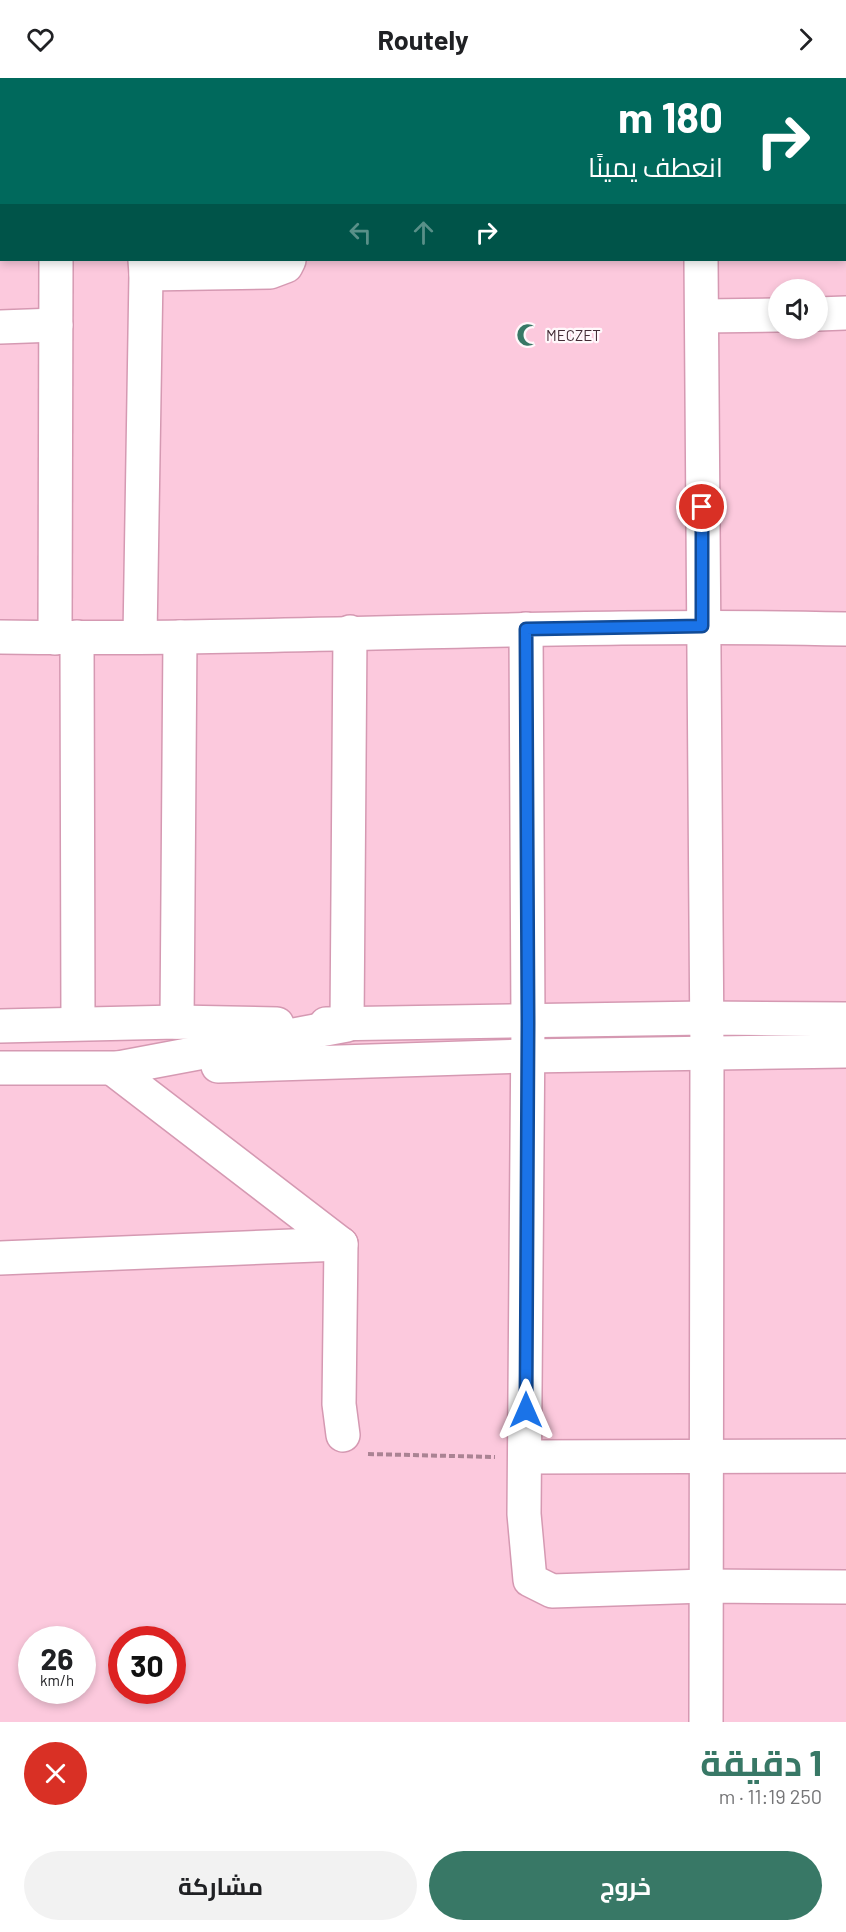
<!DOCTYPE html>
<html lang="ar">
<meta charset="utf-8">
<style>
:root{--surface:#fff;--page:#f2f2f2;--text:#202124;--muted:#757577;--accent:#387866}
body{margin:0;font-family:Barlow,Cairo,sans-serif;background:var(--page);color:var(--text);direction:rtl;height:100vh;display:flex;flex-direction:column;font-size:22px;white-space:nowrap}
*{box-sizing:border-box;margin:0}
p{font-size:20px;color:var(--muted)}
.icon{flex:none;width:33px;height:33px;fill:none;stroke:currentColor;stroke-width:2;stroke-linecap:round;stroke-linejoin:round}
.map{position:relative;height:1644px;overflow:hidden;direction:ltr}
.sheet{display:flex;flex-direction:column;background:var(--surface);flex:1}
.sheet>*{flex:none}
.hud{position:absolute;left:0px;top:0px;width:846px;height:183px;box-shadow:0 3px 9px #0003;direction:rtl;background:#00695c;color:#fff;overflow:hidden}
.tools{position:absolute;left:768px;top:201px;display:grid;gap:12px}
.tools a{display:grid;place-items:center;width:60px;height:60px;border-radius:50%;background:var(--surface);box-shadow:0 3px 9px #0003;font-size:30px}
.speed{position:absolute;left:18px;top:1548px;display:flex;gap:12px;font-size:30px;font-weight:700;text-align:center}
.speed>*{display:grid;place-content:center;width:78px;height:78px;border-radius:50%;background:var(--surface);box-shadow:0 3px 9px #0003;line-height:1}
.speed small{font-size:15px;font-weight:400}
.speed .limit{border:9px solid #d22;background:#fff;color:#111}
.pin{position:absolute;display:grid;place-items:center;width:51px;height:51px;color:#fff;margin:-26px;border:3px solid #fff;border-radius:50%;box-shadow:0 2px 6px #0007}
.me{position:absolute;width:66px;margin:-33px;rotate:0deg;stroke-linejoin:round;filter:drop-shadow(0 0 4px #0008)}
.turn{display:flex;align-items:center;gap:21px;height:126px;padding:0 24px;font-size:27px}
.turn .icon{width:78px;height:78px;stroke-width:2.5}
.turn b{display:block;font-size:42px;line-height:51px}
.lanes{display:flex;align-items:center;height:57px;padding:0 24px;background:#0003;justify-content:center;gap:30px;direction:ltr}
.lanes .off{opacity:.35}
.round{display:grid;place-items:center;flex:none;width:63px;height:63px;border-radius:32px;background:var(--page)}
.head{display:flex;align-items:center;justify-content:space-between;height:102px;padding:0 24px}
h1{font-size:36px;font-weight:700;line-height:45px;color:var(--accent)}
.action{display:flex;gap:12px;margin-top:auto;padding:12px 24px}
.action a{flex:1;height:69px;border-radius:36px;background:var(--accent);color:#fff;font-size:24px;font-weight:700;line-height:69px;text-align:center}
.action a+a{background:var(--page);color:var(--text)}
header{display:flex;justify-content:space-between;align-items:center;height:78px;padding:0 24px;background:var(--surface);font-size:27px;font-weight:700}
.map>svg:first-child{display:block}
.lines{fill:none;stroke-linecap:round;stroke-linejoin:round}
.minor-casing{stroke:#d599b2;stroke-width:36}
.path{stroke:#aa8393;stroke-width:4;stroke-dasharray:6 3;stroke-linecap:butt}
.minor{stroke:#fff;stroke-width:33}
.route-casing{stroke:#114b97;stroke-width:15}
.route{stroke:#1a73e8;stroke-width:10}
.labels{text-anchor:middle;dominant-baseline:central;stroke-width:4.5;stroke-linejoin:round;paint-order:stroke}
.poi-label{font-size:15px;fill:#432b35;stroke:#fff8fb;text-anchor:start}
</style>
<header><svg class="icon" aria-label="forward" viewBox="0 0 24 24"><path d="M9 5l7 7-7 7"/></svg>Routely<svg class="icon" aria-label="heart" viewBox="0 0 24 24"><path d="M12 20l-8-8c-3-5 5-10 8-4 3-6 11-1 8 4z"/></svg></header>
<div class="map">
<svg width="846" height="1644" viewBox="0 0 846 1644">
<rect width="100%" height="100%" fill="#fcc9dd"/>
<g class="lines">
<g class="minor-casing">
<g id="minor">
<path d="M56,0v2"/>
<path d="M138,0v2"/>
<path d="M308,2v-2"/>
<path d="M539,2l2,-2"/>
<path d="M700,2v-2"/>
<path d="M0,27h2"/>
<path d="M844,36h2"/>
<path d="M145,182l1,14 124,-2 16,-6 3,-6"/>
<path d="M701,182l6,793 -1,669"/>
<path d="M818,236l28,-1"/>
<path d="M703,238l75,-1"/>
<path d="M0,249l56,-2"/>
<path d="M526,551l2,394 -4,491 6,66 22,11 153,-5 141,1"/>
<path d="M0,559c282,4 564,-15 846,-8"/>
<path d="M77,559l1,386"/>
<path d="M140,559l6,-363"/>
<path d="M55,560l1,-378"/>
<path d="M177,944l3,-385"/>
<path d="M326,946l379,-6 141,1"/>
<path d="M0,948l177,-4 100,2"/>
<path d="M218,988l309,-10 319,-5"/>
<path d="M0,990h136"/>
<path d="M0,1180l341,-14"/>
<path d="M343,1357l-4,-31 2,-160 -228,-175 234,-44 3,-393"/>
<path d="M526,1379l320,-1"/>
</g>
</g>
<path class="path" d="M368,1376l127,3"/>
<use href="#minor" class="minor"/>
</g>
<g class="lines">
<g class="route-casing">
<path id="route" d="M526,1332l2,-387 -2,-394 176,-3v-119"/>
</g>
<use href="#route" class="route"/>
</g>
<defs>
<g id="mosque-bare" transform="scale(1.8)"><path d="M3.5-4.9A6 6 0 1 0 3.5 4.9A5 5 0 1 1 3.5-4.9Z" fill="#387866" stroke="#fff8fb" stroke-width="2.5" paint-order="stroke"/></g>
</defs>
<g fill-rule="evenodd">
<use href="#mosque-bare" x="528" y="257"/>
</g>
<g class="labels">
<g class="poi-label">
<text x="546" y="257">MECZET</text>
</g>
</g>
</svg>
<div class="tools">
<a><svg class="icon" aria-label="sound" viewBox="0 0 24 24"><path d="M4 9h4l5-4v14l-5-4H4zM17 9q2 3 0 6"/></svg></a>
</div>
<div class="speed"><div>26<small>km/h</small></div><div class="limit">30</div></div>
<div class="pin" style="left:702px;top:429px;background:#d93025"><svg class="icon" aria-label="arrive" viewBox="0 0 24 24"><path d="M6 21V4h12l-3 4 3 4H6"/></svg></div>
<svg class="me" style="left:526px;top:1332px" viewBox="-20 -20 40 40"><path d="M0-17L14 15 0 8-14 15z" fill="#1a73e8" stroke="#fff" stroke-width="4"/></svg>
<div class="hud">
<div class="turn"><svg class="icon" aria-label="right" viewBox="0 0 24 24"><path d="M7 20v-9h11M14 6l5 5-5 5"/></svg><div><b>180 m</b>انعطف يمينًا</div></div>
<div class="lanes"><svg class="icon off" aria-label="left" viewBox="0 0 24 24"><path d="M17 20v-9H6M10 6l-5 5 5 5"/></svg><svg class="icon off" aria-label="ahead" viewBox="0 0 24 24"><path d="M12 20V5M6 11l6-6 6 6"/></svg><svg class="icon" aria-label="right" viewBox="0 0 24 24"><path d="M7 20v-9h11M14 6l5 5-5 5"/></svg></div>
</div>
</div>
<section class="sheet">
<div class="head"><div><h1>1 دقيقة</h1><p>250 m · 11:19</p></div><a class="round" style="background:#d93025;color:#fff"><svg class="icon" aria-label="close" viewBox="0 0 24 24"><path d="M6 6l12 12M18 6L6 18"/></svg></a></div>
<div class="action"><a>خروج</a><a>مشاركة</a></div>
</section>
